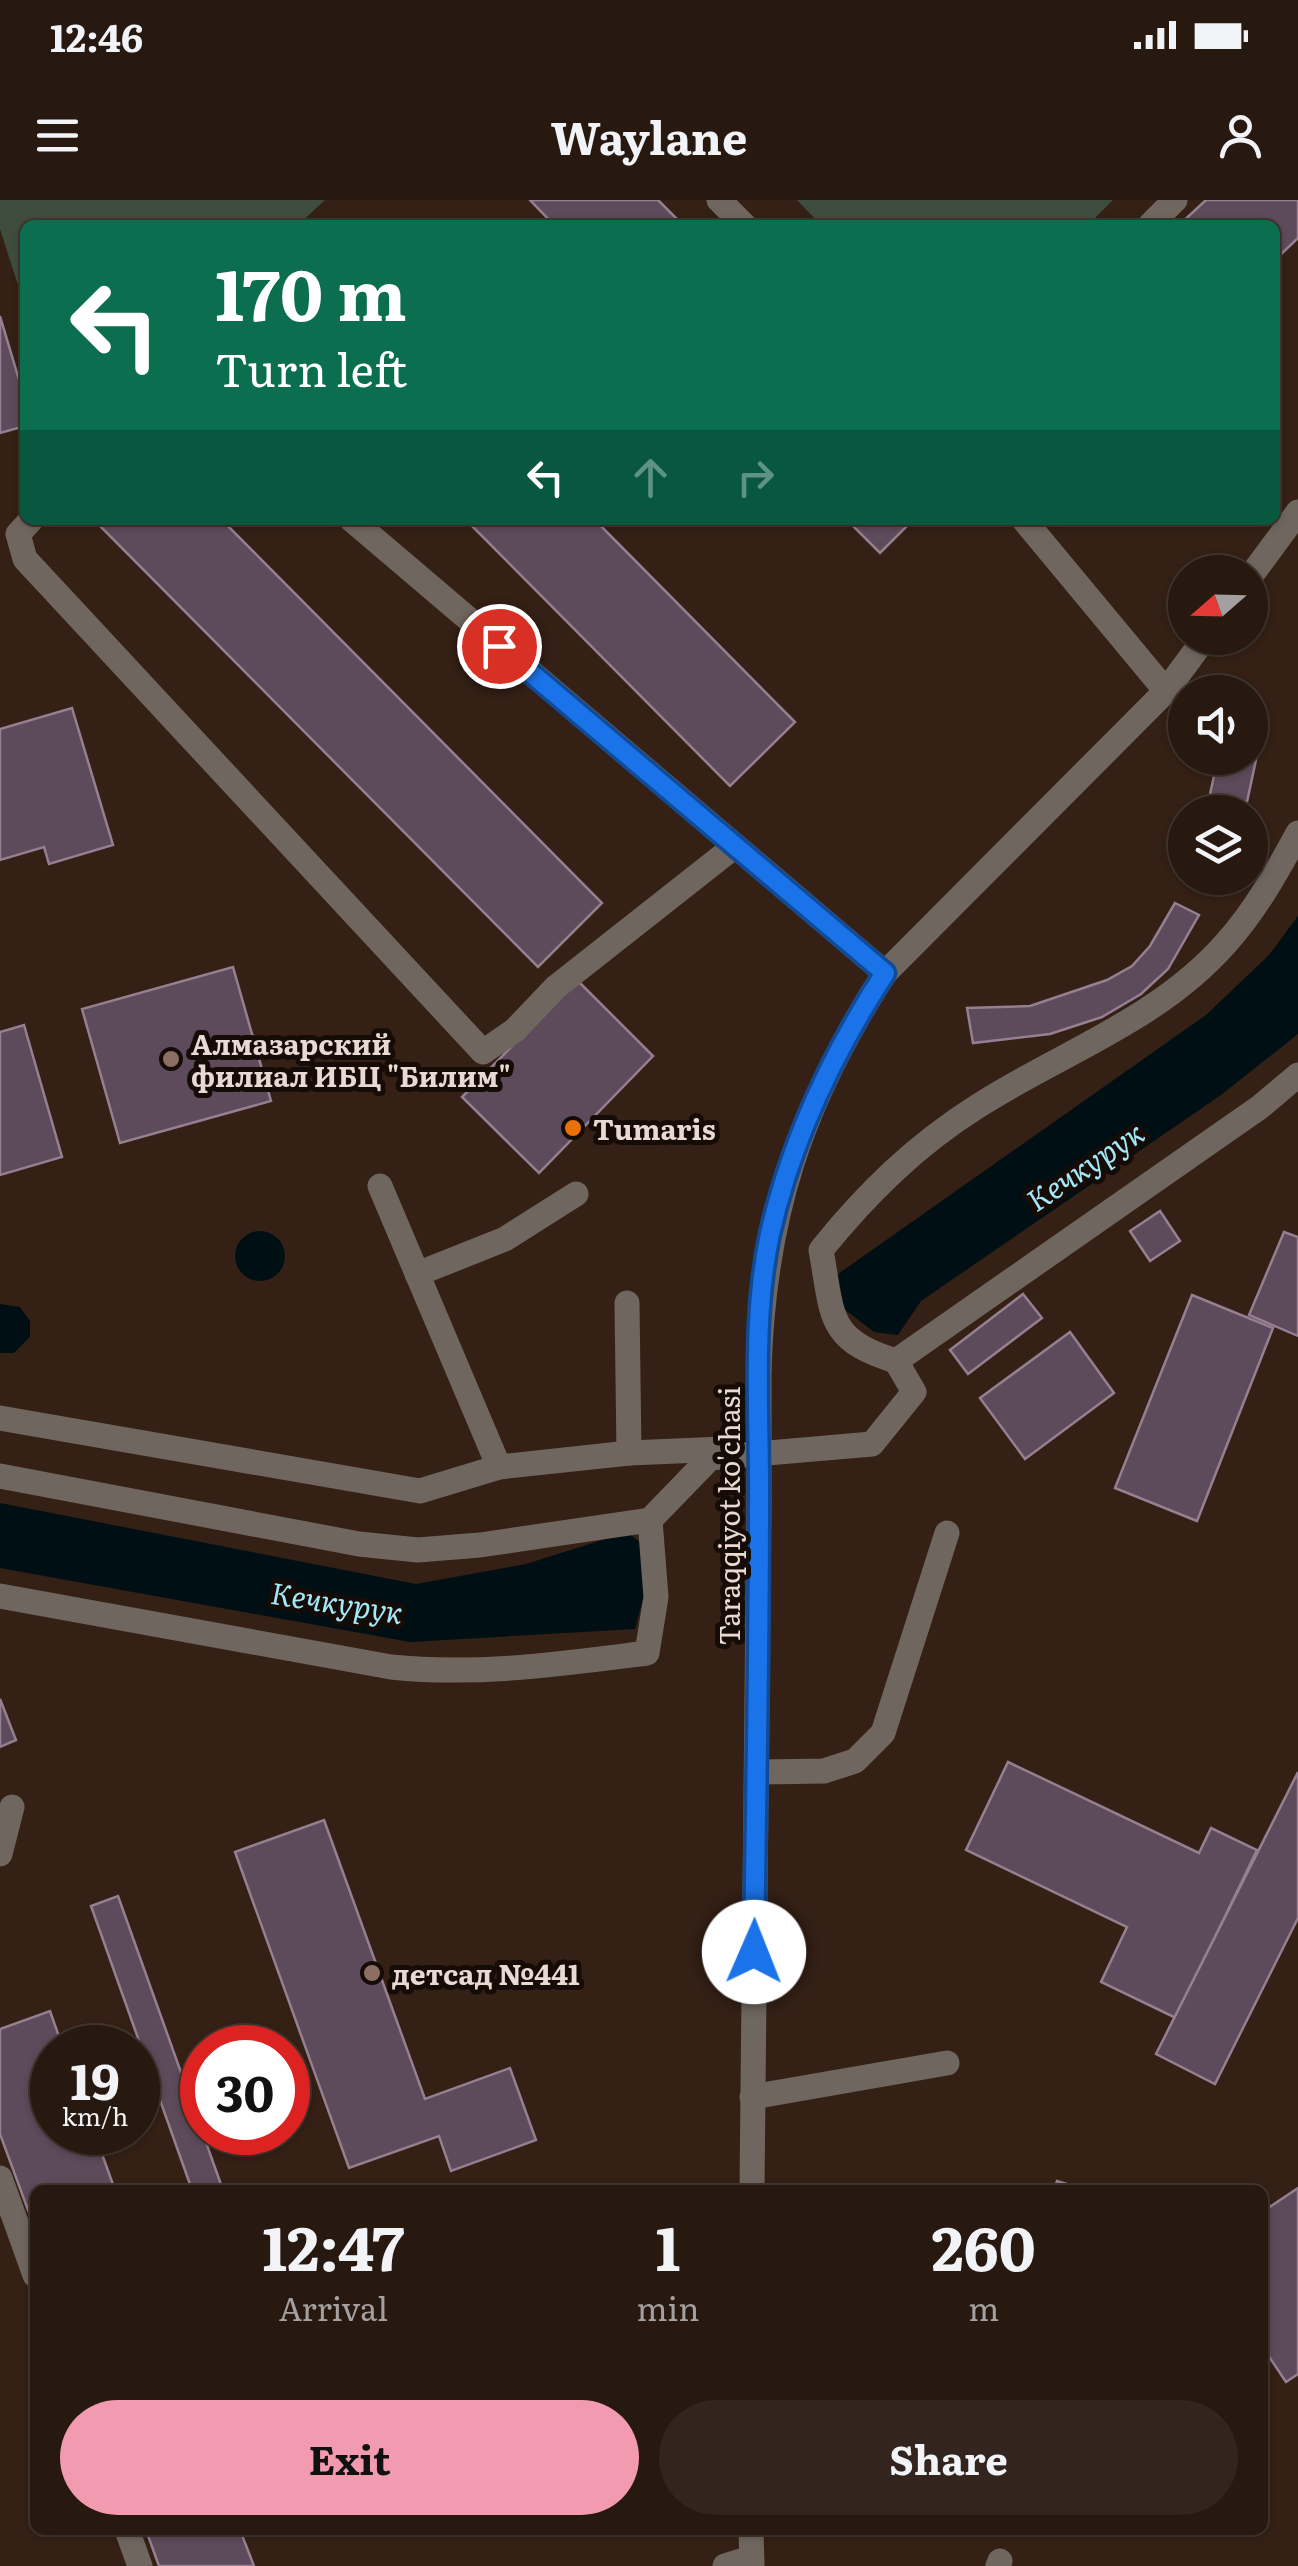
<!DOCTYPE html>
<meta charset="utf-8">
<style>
:root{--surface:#271810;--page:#33251e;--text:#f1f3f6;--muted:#a4a09f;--line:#433730;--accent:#f29aaf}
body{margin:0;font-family:Literata,serif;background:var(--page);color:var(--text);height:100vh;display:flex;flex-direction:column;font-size:38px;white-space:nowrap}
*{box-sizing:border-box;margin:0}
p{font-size:32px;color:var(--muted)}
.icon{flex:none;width:55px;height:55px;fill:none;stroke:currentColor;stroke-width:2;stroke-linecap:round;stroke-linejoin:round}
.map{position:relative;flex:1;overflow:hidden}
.side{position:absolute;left:30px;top:1985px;width:1238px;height:350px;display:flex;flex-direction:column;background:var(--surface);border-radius:15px;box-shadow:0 2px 8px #0004,0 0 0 2px var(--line)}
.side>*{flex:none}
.guide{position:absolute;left:20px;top:20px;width:1260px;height:305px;border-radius:15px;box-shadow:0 2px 8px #0004,0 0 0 2px var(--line);background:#0b6e4f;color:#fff;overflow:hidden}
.needle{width:65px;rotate:250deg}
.tools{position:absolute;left:1168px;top:355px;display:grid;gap:20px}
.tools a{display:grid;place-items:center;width:100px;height:100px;border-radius:50%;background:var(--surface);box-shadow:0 2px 8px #0004,0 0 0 2px var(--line);font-size:50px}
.speed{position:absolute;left:30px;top:1825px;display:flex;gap:20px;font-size:50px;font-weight:700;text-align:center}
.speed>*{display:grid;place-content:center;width:130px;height:130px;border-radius:50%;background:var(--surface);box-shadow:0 2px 8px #0004,0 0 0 2px var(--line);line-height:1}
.speed small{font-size:25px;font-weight:400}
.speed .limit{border:15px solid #d22;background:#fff;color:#111}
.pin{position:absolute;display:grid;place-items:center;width:85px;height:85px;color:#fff;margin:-42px;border:5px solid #fff;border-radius:50%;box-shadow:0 2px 10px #0007}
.me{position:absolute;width:110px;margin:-55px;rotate:1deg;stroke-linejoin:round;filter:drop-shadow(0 0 8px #0008)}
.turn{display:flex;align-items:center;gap:35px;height:210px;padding:0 30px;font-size:45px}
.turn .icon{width:130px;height:130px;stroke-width:2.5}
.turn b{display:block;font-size:70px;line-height:85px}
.lanes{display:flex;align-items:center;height:95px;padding:0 30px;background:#0003;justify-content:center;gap:50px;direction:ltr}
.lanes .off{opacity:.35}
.eta{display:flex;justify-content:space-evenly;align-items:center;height:170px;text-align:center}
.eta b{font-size:60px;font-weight:700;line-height:70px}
.button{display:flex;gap:20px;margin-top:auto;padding:20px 30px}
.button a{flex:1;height:115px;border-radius:60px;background:var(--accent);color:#111;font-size:40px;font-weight:700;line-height:115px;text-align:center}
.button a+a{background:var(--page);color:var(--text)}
.status{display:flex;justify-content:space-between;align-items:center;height:70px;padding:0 50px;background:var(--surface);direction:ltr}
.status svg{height:28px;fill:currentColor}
header{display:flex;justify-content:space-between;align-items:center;height:130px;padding:0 30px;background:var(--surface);font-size:45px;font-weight:700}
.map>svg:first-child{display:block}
.green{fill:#3f4d3e}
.water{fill:#000f14}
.building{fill:#5d4a5a;stroke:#957f91;stroke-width:2.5}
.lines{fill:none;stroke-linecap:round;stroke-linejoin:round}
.minor{stroke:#6f675f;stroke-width:25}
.minor-bridge{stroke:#6f675f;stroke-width:25}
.route-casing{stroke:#114b97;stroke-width:25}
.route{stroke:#1a73e8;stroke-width:18}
.education-dot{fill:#8d6e63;stroke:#150c08;stroke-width:4}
.food-dot{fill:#e8710a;stroke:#150c08;stroke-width:4}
.labels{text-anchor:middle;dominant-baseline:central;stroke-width:10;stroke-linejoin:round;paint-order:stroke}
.poi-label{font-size:28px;font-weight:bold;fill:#e8dad3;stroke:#150c08;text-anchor:start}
.street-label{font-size:28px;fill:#e8dad3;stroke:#150c08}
.water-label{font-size:30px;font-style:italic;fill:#a4e7f8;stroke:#150c08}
</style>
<div class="status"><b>12:46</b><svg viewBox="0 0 49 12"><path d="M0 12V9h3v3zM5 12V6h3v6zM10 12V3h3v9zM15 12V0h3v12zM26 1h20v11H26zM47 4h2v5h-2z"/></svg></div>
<header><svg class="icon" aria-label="menu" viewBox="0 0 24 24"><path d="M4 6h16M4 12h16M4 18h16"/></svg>Waylane<svg class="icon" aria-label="person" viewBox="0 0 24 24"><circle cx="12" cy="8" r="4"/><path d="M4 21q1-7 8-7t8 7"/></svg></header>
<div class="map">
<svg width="1298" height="2366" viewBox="0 0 1298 2366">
<rect width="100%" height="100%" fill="#342015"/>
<g class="green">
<path d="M0,0h325l-27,25h-273v82l-25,-78z"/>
<path d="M797,0h316l-25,25h-267z"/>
</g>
<g class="water">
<path d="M1298,716v118l-77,61 -300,206 -23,34 -24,-3 -34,-26 -2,-32 368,-259 63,-60z"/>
<circle cx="260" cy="1056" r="25"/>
<path d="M0,1104l20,3 10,14v16l-16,16h-14z"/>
<path d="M0,1303l416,81 110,-20 102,-32 27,24 -20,73 -225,13 -410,-74z"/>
</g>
<g class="building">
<path d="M530,0h128l25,25h-129z"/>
<path d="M1206,0h92v38l-23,22v-35h-96z"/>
<path d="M0,116l25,84v26l-25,7z"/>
<path d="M102,320h120l380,383 -64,64 -440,-443z"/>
<path d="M466,320h129l200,202 -65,64z"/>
<path d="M847,320h66l-33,33z"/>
<path d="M72,508l41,137 -64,19 -5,-17 -44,13v-131z"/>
<path d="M1250,524l13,3 -16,75 -37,-8 8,-36h32z"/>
<path d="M1175,703l24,12 -31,54 -27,25 -39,23 -52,17 -77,9 -6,-35 63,-2 77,-26 25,-14 18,-20z"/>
<path d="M233,767l38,134 -151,42 -38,-134z"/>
<path d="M577,780l76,76 -114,117 -77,-76z"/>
<path d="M24,825l38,132 -62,18v-143z"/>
<path d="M1160,1011l20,30 -30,20 -20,-30z"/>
<path d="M1284,1032l14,5v99l-49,-21z"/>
<path d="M1023,1094l19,24 -74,56 -18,-24z"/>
<path d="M1192,1095l81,33 -76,193 -82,-33z"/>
<path d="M1070,1132l44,61 -89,66 -45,-61z"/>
<path d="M0,1499l16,41 -16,7z"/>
<path d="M1008,1562l191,91 12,-25 46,22 -81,168 -75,-36 26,-55 -161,-77z"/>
<path d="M1298,1572v146l-83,166 -59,-30z"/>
<path d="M324,1620l101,279 85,-31 26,72 -85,31 -12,-35 -90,32 -114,-316z"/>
<path d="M118,1696l105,294h-31l-101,-284z"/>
<path d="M50,1811l13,37h-11v84h42l21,58h-80v39l-35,-95v-105z"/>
<path d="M1057,1981l29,9h-32z"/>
<path d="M1298,1988v186l-12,8 -24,-36v-134z"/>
<path d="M146,2330h94l14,36h-95z"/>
</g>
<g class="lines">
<g class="minor">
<path d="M719,0l25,25"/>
<path d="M1150,25l25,-25"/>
<path d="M31,320l-13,14 7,25 458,493 32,-22 41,-43 179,-141"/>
<path d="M352,320l533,453"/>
<path d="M1024,320l142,171"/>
<path d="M1250,377l48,-65"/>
<path d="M380,986l119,281"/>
<path d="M417,1074l88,-35 71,-45"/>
<path d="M627,1103l2,150"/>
<path d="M896,1161c-70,-21 -63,-46 -75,-111 46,-57 95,-105 157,-144 84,-54 181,-86 249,-164 28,-31 51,-72 71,-109"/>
<path d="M759,1169c5,-154 42,-266 126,-396l281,-282 39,-53"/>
<path d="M0,1218l420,73 79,-24 130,-14 95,-4"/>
<path d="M0,1276l359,68 59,6 62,-5 170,-25"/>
<path d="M0,1396l391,71c87,9 169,-3 256,-14l9,-56 -6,-77 60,-62 162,-14 42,-52 -18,-31 364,-254 38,-32"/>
<path d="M757,1572l67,-1 31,-10 28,-28 64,-200"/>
<path d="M0,1654l12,-47"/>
<path d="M752,1897l195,-34"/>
<path d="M0,1978l35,97"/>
<path d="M752,1990l7,-688"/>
<path d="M127,2330l13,36"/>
<path d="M751,2330l1,36"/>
<path d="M725,2366l26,-8"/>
<path d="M998,2366l2,-5"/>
</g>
<path class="minor-bridge" d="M759,1169v133"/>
</g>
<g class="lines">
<g class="route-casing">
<path id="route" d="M499,446l386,327c-52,80 -94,168 -115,261 -19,89 -10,183 -11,272 0,149 -3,298 -5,446"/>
</g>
<use href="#route" class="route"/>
</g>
<g class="education-dot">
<circle cx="171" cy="859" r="10"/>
<circle cx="372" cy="1773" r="10"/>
</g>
<circle class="food-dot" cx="573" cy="928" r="10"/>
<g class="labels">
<g class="poi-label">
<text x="191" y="843">Алмазарский<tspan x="191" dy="32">филиал ИБЦ "Билим"</tspan></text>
<text x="593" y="928">Tumaris</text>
<text x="392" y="1773">детсад №441</text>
</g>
<g class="street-label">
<text transform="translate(728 1316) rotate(-90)">Taraqqiyot ko'chasi</text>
</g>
<g class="water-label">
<text transform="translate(1084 965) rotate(-34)">Кечкурук</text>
<text transform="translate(337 1401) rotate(9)">Кечкурук</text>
</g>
</g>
</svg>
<div class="tools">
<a><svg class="needle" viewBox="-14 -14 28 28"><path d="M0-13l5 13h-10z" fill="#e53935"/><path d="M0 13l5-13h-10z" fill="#a4a09f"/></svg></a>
<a><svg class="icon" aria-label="sound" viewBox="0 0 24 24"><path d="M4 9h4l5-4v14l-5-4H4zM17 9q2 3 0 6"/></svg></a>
<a><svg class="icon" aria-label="layers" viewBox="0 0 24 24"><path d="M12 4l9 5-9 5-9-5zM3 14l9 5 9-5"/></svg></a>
</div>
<div class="speed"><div>19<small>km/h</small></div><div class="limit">30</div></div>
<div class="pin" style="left:499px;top:446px;background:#d93025"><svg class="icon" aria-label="arrive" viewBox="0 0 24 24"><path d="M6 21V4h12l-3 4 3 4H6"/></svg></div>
<svg class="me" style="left:754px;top:1752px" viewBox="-20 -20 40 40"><circle r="19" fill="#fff"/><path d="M0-13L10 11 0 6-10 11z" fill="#1a73e8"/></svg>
<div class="guide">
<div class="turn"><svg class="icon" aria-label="left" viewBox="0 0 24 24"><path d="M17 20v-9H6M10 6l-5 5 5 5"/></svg><div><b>170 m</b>Turn left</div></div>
<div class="lanes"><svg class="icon" aria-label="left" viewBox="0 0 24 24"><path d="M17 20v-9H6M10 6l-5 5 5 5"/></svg><svg class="icon off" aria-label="ahead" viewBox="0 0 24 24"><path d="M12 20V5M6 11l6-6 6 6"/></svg><svg class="icon off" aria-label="right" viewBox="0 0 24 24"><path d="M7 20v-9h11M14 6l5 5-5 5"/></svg></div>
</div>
<section class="side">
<div class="eta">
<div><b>12:47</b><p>Arrival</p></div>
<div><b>1</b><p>min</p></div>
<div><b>260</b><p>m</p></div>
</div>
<div class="button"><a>Exit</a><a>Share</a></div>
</section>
</div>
